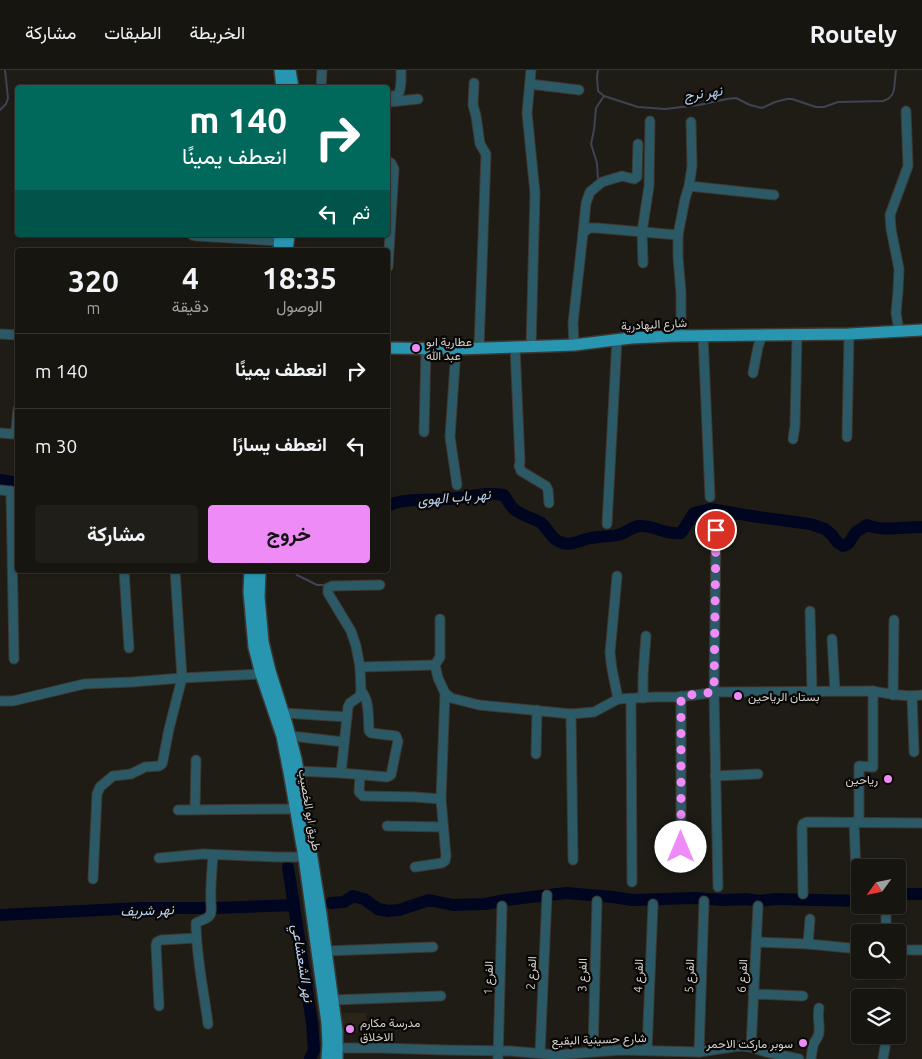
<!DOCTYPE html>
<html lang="ar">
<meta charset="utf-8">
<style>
:root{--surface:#171510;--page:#201e19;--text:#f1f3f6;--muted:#9e9f9f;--line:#363430;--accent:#ef8bf6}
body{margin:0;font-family:Ubuntu,Vazirmatn,sans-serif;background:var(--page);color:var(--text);direction:rtl;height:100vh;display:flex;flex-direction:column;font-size:19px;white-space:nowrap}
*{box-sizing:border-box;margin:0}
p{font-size:16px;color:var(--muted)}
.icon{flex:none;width:28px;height:28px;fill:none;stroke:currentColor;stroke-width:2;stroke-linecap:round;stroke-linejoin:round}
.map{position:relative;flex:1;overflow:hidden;direction:ltr}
.sheet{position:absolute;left:15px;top:178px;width:375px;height:325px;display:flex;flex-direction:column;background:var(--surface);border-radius:5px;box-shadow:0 1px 4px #0004,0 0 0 1px var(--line);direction:rtl}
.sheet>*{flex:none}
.guide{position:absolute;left:15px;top:15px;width:375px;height:152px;border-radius:5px;box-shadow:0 1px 4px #0004,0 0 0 1px var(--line);direction:rtl;background:#00695c;color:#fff;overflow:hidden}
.needle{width:32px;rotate:237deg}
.tools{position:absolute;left:851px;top:789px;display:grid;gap:10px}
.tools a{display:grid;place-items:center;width:55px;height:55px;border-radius:5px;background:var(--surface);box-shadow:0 1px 4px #0004,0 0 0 1px var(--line);font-size:25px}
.pin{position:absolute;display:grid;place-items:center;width:42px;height:42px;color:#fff;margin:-21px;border:2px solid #fff;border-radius:50%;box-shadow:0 1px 5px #0007}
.me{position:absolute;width:55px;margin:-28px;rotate:0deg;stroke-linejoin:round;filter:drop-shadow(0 0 4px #0008)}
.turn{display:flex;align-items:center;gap:18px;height:105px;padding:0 20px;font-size:22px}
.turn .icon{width:65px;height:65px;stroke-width:2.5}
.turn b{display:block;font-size:35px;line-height:42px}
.then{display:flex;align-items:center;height:48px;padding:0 20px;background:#0003;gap:10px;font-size:19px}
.eta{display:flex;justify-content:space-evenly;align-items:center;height:85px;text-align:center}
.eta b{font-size:30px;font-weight:700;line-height:35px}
.cta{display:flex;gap:10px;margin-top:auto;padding:10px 20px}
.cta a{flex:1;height:58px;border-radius:5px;background:var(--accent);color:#111;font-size:20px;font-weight:700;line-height:58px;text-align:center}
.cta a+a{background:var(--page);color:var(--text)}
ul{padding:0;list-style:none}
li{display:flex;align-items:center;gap:15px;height:75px;padding:0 20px;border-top:1px solid var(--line)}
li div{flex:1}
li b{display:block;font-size:19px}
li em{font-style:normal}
header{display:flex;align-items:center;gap:30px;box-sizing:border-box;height:70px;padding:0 25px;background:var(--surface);border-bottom:1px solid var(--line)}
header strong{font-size:24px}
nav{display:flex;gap:28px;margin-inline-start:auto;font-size:18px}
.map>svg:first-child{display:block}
.built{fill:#2a2419}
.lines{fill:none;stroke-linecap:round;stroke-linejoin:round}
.stream{stroke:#404354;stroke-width:2}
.river{stroke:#00061f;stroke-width:12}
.minor-casing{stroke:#3c3933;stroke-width:11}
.major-casing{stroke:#3c3933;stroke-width:14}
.minor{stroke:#2c5966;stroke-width:9}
.major{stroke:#2896b0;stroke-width:11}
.route{stroke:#ef8bf6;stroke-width:9;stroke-dasharray:0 16.2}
.poi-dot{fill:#ef8bf6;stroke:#080705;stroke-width:2}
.labels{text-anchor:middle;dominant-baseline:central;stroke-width:4.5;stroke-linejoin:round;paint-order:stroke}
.street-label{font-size:12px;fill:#d5d2ce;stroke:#080705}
.poi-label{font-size:12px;fill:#d5d2ce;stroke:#080705;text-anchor:start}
.water-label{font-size:14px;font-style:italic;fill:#bbd2f4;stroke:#080705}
</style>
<header>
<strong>Routely</strong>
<nav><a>الخريطة</a><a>الطبقات</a><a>مشاركة</a></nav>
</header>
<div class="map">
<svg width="922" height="989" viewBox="0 0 922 989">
<rect width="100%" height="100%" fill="#1f1c16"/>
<path class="built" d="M342,943h24l1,19 -23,1z"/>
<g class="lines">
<g class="stream">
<path d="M598,0l-1,7 1,14 6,5 34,11 27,2 34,-4 28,-6 9,-1 14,7 12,3 13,-6 12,-3h5l24,8h8l14,-5 45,-1 5,-2 4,-4 2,-5 2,-20"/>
<path d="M0,40l6,-6 2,-6 -3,-28"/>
<path d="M598,110l-1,-17 -6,-19 3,-14 2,-22 8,-12"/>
<path d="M294,500l3,5 20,10h10"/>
</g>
<g class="river">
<path d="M0,410l18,3"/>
<path d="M388,436c13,-9 52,-5 69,-8 18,-2 29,-6 47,-3 3,5 7,12 11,15 8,6 17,8 25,12 7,5 10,15 18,19 13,7 22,-2 34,-3 8,-2 18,-1 26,-3 8,-2 13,-8 21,-9 16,-1 25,9 42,7l13,-20 16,-4 48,8 52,7 15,5 7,6 5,7 6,4 5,-2 8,-12 11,-7c18,7 37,1 55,2"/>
<path d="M288,797l24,156 2,27 -4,9"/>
<path d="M898,825l5,-1h19"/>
<path d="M331,833l13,-1 9,-6 11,3 14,10 10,2 11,-1 30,-10 24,5 32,-1 21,-4 60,-7 47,4 19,3 62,-2 30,2 23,-1 12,2 16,-2 85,2"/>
<path d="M0,845l141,-7h73l80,-3"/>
</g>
<g class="minor-casing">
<g id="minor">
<path d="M531,0l-4,43 8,80 -4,154"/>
<path d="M474,13l-1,22 3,11 4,28 6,10 -7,194"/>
<path d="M530,14l49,6"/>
<path d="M321,18l1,-18"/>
<path d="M388,27l10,-2c4,-7 3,-17 3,-25"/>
<path d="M390,32l28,-3"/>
<path d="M388,91l3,2 3,6 -6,98"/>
<path d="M689,116l85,9"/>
<path d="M583,163l3,-30 4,-11 12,-10 20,-6 12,3 3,-2 1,-33"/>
<path d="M192,165l5,1 83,5"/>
<path d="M643,193l-1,-31 7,-46 1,-65"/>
<path d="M899,261l-3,-18 2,-22 1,-22 -8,-40 -1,-14 18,-49 -2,-55"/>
<path d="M0,264l18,1"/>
<path d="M703,265l7,162"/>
<path d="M681,266v-43l-3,-36v-22l7,-36 4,-13 3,-20 -1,-44"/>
<path d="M574,275l-1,-22 10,-90 6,-5h8l81,7"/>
<path d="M515,277l5,115 -1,4 2,5 25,15 2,4 1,13"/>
<path d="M456,279l-6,88 7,48"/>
<path d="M753,303l5,-26 4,-12"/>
<path d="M424,362l2,-83"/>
<path d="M0,363l12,1 4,-3 2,-22"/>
<path d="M847,367l2,-103"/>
<path d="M793,369l2,-13 2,-92"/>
<path d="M0,420l18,2"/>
<path d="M11,421l3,168"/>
<path d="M607,454l10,-185"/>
<path d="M716,460l-2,162 4,195"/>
<path d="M124,500l5,78"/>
<path d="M617,506l-7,77 2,16 6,30"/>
<path d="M810,541l2,80"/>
<path d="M440,549v38l-5,8 3,13 7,15 6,5 28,7 92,9 23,-2 24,-13 37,-2h23l41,-5 154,-1c17,3 32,6 49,4"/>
<path d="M832,569l3,52"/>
<path d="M360,597l75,-2"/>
<path d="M893,625l1,-75"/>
<path d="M681,626v170"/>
<path d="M912,626l2,56"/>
<path d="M643,628v-23l3,-39"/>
<path d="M631,629l1,183"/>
<path d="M0,631h13l71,-17 48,-2 50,-4 79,-4"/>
<path d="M284,643l63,4"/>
<path d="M571,644l2,146"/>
<path d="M291,666l53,6"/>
<path d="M536,684l1,-44"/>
<path d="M298,701l43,2 7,-66 2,-4 10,-7 1,-5 -1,-24 -4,-21 -5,-15 -23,-38v-5l4,-2 48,-1"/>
<path d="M341,703l46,4 4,-2 7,-34 -2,-5 -25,-3 -2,-2c-1,-11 1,-32 -8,-40"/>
<path d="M360,705l-1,17 4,4 52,1 26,2"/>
<path d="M715,706l43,-2"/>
<path d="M195,739l1,-49"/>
<path d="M178,740l118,-1"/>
<path d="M854,752l2,50"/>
<path d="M859,752v-56l14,1v-76"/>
<path d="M387,756l56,1"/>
<path d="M159,788l44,-4 73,3h28"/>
<path d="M415,797l27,-4 3,-2 1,-5 -5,-57 4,-106"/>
<path d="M93,809l4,-85 3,-7 13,-11 18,-2 14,-7 14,-1 3,-2 1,-4 6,-31 13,-51 -7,-108"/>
<path d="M803,824l-1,-65 1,-5 4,-2 115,1"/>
<path d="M886,862v-19"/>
<path d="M756,872l52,2 52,5"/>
<path d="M808,874l2,-25"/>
<path d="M898,880h24"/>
<path d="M326,881l107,-4"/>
<path d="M753,924l50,2"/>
<path d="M893,928l1,-5"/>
<path d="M333,930l108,-4"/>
<path d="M159,936l-3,-61 1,-3 4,-2 35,-2"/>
<path d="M208,954c-4,-33 -12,-67 -12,-101 4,-3 11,-3 14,-8 2,-3 1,-8 1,-11 -1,-17 1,-33 2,-49"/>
<path d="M751,977l7,-141"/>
<path d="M338,978h42l65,2 66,1 45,4 64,-5 79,2 40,-6 12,1 15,5 33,7"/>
<path d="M647,980l6,-146"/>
<path d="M593,981l4,-150"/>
<path d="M699,982l5,-151"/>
<path d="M540,983l7,-158"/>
<path d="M498,989l4,-153"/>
<path d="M811,989c1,-6 1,-11 3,-16 2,-4 5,-6 5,-11 1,-8 -2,-15 0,-24"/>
<path d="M883,989l4,-24"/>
</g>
</g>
<g class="major-casing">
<g id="major">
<path d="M280,0l2,18"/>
<path d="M290,0l3,18"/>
<path d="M279,180l1,-15"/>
<path d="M287,180l2,-15"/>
<path d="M388,278l68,1 92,-3 26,-1 57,-7 44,-2 174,-2 73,-4"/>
<path d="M250,500l-1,22 5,55 7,27 21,62 7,36 15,85 23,166 1,21 -1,15"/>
<path d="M260,500l-1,27 4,45 7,29 17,54 9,34 25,155 16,117v28"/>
</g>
</g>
<use href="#minor" class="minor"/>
<use href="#major" class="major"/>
</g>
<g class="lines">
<path class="route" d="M681,777v-151l33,-4 2,-162"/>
</g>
<g class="poi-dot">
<circle cx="416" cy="278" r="5"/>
<circle cx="738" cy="626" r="5"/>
<circle cx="888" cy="709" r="5"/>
<circle cx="350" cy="959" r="5"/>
<circle cx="803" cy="973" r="5"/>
</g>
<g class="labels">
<g class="street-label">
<text transform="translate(654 254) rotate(-3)">شارع البهادرية</text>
<text transform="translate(310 740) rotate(80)">طريق ابو الخصيب</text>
<text transform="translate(531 903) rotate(-87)">الفرع 2</text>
<text transform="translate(582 905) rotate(-89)">الفرع 3</text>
<text transform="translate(638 906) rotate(-88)">الفرع 4</text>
<text transform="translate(689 906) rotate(-88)">الفرع 5</text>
<text transform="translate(742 906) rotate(-87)">الفرع 6</text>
<text transform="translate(488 908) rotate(-88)">الفرع 1</text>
<text transform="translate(599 969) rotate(-2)">شارع حسينية البقيع</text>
</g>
<g class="poi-label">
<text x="426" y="271">عطارية ابو<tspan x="426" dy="14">عبد الله</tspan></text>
<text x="748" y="626">بستان الرياحين</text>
<text x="878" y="709" text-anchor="end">رياحين</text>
<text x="360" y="952">مدرسة مكارم<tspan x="360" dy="14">الاخلاق</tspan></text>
<text x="793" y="973" text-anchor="end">سوبر ماركت الاحمر</text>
</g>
<g class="water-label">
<text transform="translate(703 23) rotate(-8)">نهر نرج</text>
<text transform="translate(454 427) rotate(-5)">نهر باب الهوى</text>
<text transform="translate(147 840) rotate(-2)">نهر شريف</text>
<text transform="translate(303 893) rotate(81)">نهر الشعشاعي</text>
</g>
</g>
</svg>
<div class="tools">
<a><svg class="needle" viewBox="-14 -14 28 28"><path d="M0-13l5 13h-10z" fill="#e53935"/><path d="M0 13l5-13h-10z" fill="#9e9f9f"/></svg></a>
<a><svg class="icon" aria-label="search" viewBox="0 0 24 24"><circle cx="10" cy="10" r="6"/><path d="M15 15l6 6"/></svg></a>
<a><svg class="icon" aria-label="layers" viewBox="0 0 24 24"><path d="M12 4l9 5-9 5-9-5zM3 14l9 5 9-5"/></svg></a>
</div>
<div class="pin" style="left:716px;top:460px;background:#d93025"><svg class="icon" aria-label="arrive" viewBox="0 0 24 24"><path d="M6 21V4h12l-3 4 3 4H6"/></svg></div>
<svg class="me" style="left:681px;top:777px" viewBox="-20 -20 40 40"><circle r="19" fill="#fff"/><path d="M0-13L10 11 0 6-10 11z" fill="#ef8bf6"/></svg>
<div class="guide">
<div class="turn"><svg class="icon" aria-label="right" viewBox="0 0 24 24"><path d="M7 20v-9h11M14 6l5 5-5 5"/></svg><div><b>140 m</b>انعطف يمينًا</div></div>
<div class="then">ثم<svg class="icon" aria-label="left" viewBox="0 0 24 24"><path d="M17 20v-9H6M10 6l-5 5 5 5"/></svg></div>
</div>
<section class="sheet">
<div class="eta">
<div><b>18:35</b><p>الوصول</p></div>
<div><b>4</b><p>دقيقة</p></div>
<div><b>320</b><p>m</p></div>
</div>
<ul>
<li><svg class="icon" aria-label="right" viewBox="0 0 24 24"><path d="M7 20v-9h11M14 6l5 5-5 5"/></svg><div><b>انعطف يمينًا</b></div><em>140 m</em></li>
<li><svg class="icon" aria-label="left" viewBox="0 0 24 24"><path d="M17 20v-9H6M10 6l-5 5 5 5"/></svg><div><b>انعطف يسارًا</b></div><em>30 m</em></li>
</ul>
<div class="cta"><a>خروج</a><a>مشاركة</a></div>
</section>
</div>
